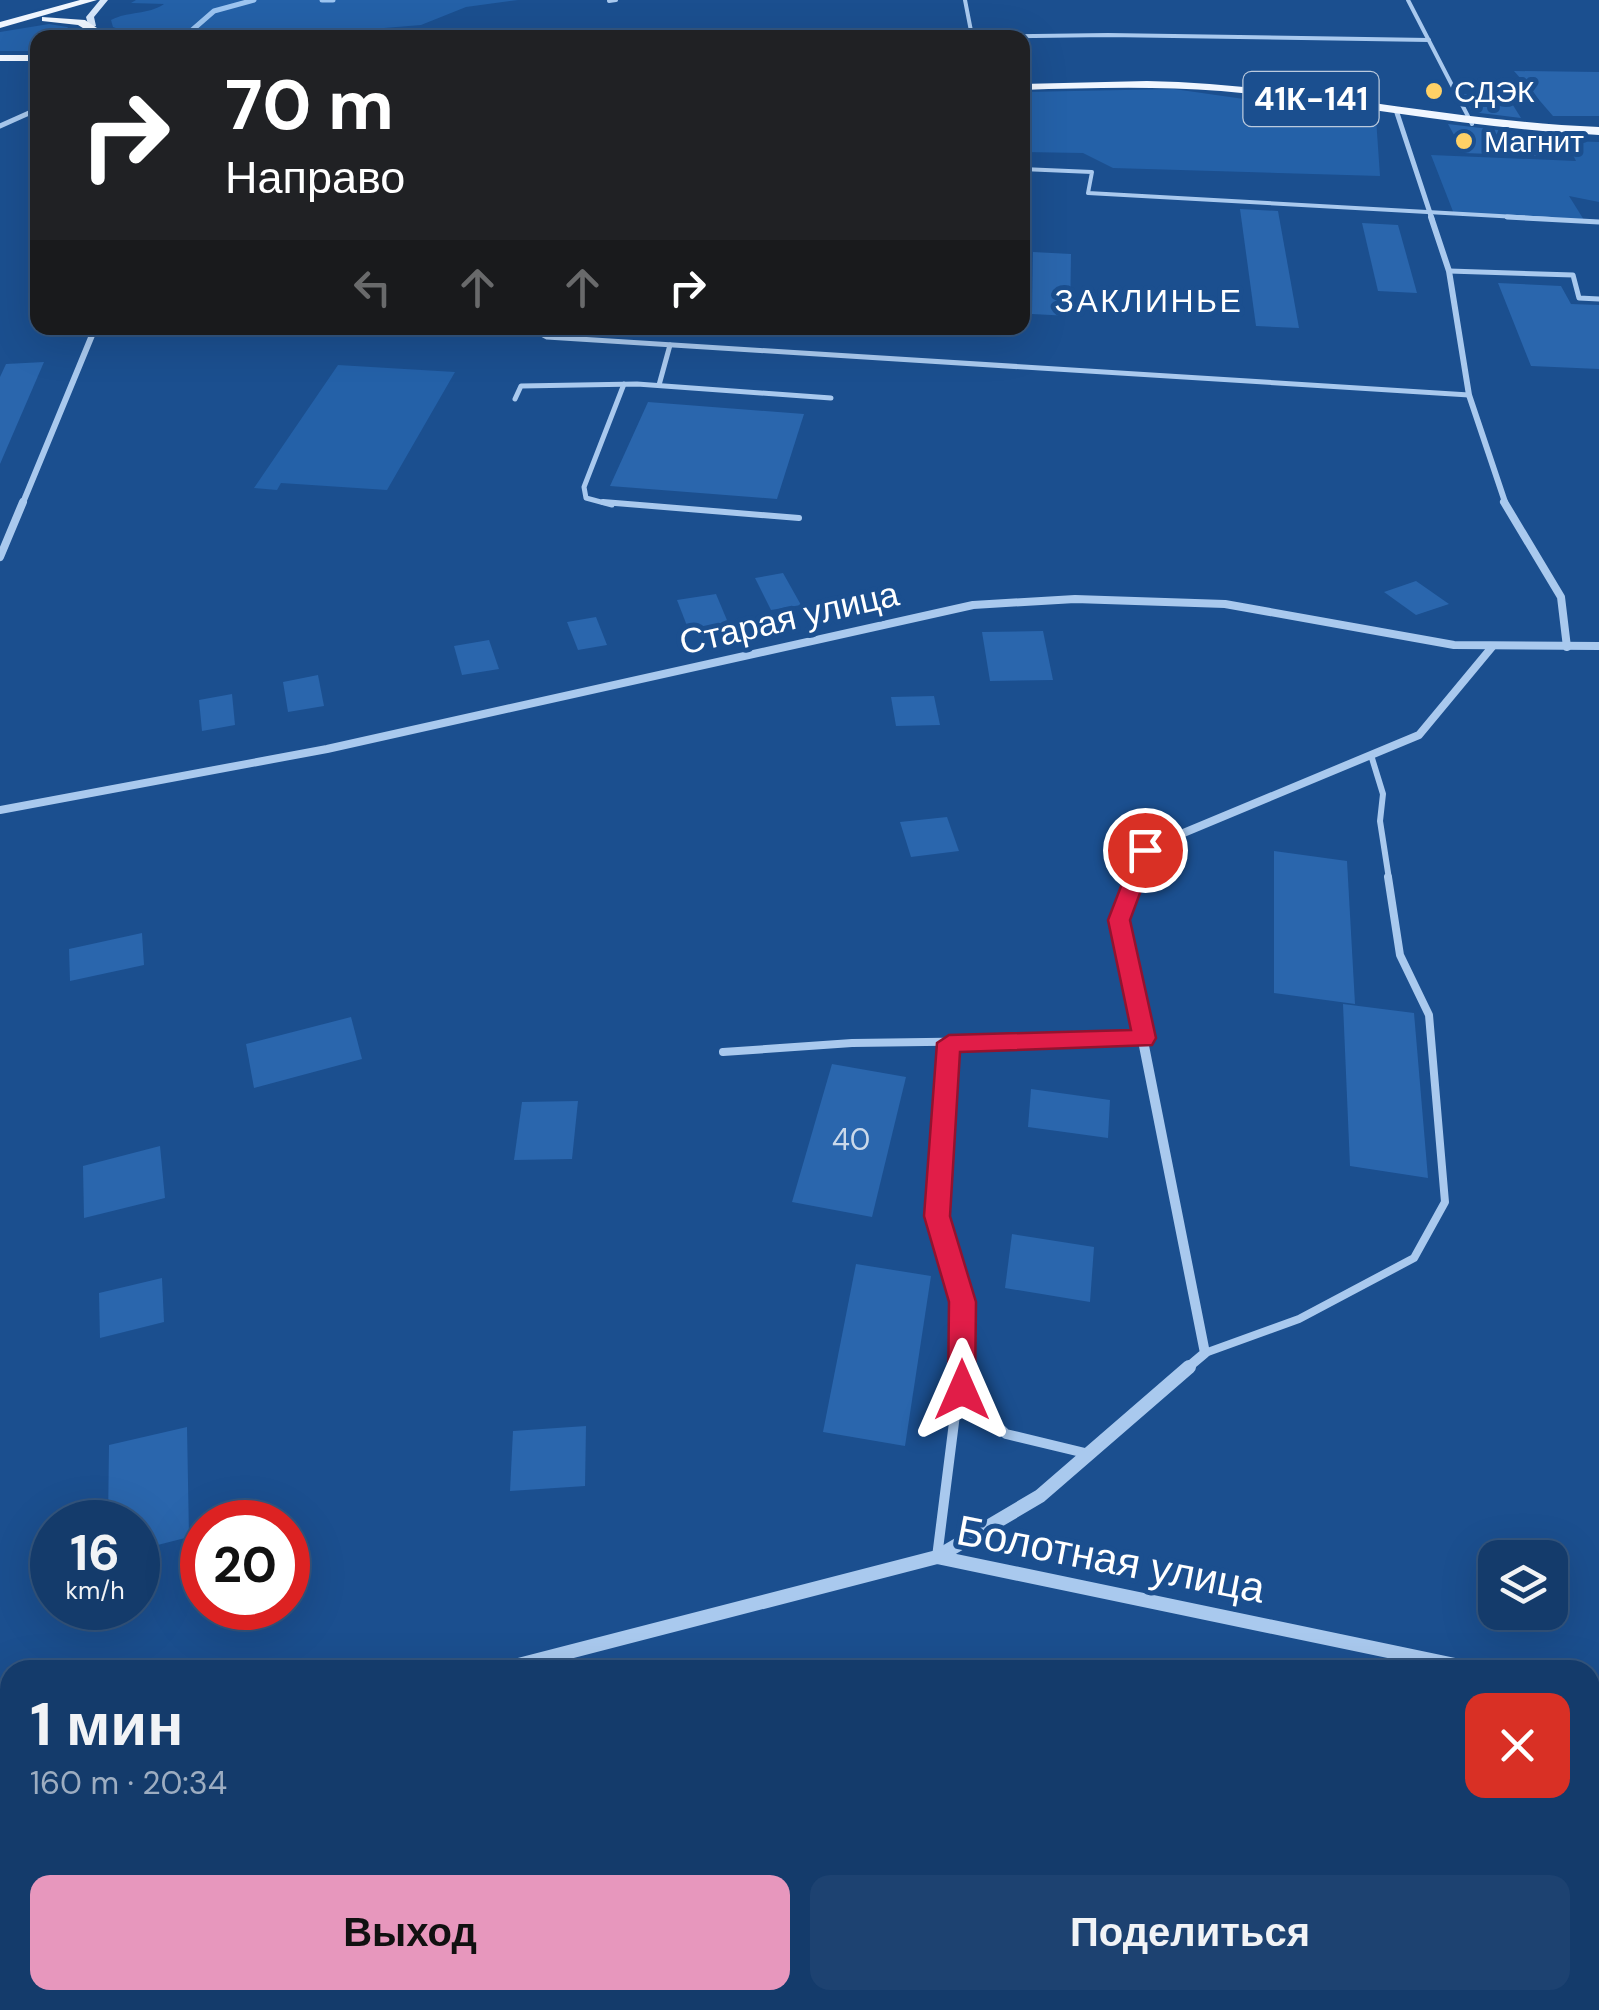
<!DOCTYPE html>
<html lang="ru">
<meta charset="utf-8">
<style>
:root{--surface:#143b6b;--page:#1d4271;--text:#f1f3f6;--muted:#9dadc1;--line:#33557e;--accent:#e797bd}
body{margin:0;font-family:"DM Sans",sans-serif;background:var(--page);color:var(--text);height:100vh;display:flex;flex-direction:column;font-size:38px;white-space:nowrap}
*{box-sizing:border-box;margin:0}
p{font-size:32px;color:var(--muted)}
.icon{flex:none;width:55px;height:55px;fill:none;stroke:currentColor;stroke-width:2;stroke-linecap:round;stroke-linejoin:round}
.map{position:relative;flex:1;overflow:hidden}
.side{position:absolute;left:0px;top:1660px;width:1600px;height:350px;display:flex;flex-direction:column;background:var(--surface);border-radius:30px 30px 0 0;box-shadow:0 10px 40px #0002,0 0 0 2px var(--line)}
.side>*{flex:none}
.guide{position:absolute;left:30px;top:30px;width:1000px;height:305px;border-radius:20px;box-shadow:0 10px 40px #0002,0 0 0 2px var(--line);background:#202124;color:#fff;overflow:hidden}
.buttons{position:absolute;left:1478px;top:1540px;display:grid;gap:20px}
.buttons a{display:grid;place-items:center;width:90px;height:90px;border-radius:20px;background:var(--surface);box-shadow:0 10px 40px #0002,0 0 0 2px var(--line);font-size:50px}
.speed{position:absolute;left:30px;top:1500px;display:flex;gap:20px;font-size:50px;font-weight:700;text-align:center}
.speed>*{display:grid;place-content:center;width:130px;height:130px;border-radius:50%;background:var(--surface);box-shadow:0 10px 40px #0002,0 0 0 2px var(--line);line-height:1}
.speed small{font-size:25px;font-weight:400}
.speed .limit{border:15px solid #d22;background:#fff;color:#111}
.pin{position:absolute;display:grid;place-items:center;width:85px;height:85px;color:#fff;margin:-42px;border:5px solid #fff;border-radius:50%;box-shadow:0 2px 10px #0007}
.me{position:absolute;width:110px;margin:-55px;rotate:0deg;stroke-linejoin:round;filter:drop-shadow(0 0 8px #0008)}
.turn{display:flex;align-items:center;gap:35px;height:210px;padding:0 30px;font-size:45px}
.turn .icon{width:130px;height:130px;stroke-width:2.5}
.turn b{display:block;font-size:70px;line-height:85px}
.lanes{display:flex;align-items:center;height:95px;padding:0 30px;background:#0003;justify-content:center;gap:50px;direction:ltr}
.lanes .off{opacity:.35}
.round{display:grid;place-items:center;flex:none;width:105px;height:105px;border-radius:20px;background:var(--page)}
.headline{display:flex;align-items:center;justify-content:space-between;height:170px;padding:0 30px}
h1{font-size:60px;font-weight:700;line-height:75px}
.button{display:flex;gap:20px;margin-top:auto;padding:20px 30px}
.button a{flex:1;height:115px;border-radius:20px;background:var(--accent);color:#111;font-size:40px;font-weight:700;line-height:115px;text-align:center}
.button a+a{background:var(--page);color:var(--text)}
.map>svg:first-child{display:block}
.green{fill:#2461a8}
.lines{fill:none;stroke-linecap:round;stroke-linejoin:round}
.stream{stroke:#9cc4f0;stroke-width:5}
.building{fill:#2a66ad}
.lane-far4{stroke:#a9c9ee;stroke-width:4}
.lane-far3{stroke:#a9c9ee;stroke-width:5}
.lane-far2{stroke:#a9c9ee;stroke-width:6}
.lane-far1{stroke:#a9c9ee;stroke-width:8}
.lane{stroke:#a9c9ee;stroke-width:10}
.street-far4{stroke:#a9c9ee;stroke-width:5}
.street-far3{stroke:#a9c9ee;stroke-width:6}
.street-far2{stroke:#a9c9ee;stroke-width:8}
.street-far1{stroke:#a9c9ee;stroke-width:10}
.street{stroke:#a9c9ee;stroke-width:14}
.secondary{fill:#d6e6fa;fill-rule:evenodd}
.primary{fill:#f0f6ff;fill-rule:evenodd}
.route{fill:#e11d48;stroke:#92132f;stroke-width:2.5}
.poi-dot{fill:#ffd166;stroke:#1b4f8f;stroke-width:4}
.labels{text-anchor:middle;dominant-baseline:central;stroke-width:10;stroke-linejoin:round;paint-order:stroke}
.far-poi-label{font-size:30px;fill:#fff;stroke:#1b4f8f;text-anchor:start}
.number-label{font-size:30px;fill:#cad9ea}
.shield{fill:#1b4f8f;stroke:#bbcadd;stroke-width:2.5}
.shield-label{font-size:32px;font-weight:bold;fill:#fff}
.far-quarter-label{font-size:32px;letter-spacing:2.5px;fill:#fff;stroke:#1b4f8f}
.street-label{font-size:35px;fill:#fff;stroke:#1b4f8f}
.near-street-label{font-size:42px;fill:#fff;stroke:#1b4f8f}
</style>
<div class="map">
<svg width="1599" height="2010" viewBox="0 0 1599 2010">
<rect width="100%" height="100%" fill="#1b4f8f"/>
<g class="green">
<path d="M136,0h382l-52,7 -45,18 -148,12h-134l-26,-10 -2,-7c17,-9 37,-5 53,-16l-33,-1z"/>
<path d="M49,24l18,3 10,8 -39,3 -1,13h-37v-19z"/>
<path d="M1174,89l202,29 4,58 -267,-8 -30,-15 -60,-1v-60z"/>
<path d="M1566,141l33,1v60l-30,-6 15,24 -130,-6 -23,-59 145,6z"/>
<path d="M338,365l117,7 -68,118 -106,-7 -4,7 -23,-2z"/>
</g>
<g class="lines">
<g class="stream">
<path d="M322,0h11"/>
<path d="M183,38l31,-27 40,-11"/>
</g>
</g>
<g class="building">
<path d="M1514,71l85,1v44h-46z"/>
<path d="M1463,94h43l15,24 -49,-6z"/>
<path d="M1448,124l83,10 14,22 -81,-3z"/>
<path d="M1240,209l38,2 21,117 -43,-2z"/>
<path d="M1362,223l36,2 19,68 -39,-2z"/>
<path d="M1033,252l38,2 -1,62 -38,-2z"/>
<path d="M1498,283l63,3 10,18 28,1v64l-68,-3z"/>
<path d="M44,362l-44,102v-87l6,-13z"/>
<path d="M648,402l156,12 -27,85 -167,-13z"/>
<path d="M783,573l18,32 -30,5 -16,-32z"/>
<path d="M1416,581l33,23 -33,11 -32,-23z"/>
<path d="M716,594l13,31 -40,6 -12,-31z"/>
<path d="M596,617l11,28 -29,5 -11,-28z"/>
<path d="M1043,631l10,49 -63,1 -8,-49z"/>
<path d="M489,640l10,29 -37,6 -8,-29z"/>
<path d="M318,675l6,31 -36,6 -5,-30z"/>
<path d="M232,694l3,31 -33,6 -3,-31z"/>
<path d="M934,696l6,29 -44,1 -5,-29z"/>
<path d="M947,817l12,34 -48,6 -11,-35z"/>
<path d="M1274,851l73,10 8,143 -81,-11z"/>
<path d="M142,933l2,32 -74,16 -1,-32z"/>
<path d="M1343,1004l71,9 14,165 -78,-12z"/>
<path d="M351,1017l11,42 -108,29 -8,-44z"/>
<path d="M832,1064l74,13 -34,140 -80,-15z"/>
<path d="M1031,1089l79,11 -2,38 -80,-11z"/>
<path d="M578,1101l-6,58 -58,1 8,-58z"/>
<path d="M160,1146l5,52 -81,20 -1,-52z"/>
<path d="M1012,1234l82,13 -4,55 -85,-14z"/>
<path d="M856,1264l75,12 -26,170 -82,-14z"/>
<path d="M162,1278l2,44 -64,16 -1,-45z"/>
<path d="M586,1426l-1,60 -75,5 3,-60z"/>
<path d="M187,1427l2,110 -51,13v-28h-30l1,-77z"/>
</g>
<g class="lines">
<g class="lane-far4">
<path d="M965,0l7,36"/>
<path d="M1408,0l64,124"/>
<path d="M609,1l7,-1"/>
<path d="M877,38l231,-3 321,5"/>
<path d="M1022,169l70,3 -4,21 463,26"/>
</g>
<g class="lane-far3">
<path d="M1507,217l92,5"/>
<path d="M1449,271l124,4 6,23 20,1"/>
<path d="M530,328l17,9 922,58"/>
<path d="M659,385l11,-40"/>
<path d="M515,399l6,-13 116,-2 194,14"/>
<path d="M612,505l-26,-7 -2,-11 40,-103"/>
</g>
<g class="lane-far2">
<path d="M603,502l196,16"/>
<path d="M1371,755l12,39 -3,27 9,58"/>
</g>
<g class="lane-far1">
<path d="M949,1043l-12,173 25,86 -1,67"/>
<path d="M723,1052l129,-9 292,-4"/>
<path d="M1205,1353l94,-34 115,-61 31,-56 -16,-187 -29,-60 -12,-78"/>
</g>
<g class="lane">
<path d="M961,1391l45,43 79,19"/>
<path d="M937,1557l24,-190"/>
</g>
<g class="street-far4">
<path d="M1397,113l35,106"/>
<path d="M0,126l38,-17"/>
</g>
<g class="street-far3">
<path d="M1431,217l18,54 20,124 37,110"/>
<path d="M22,505l73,-177"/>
</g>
<g class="street-far2">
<path d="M1504,502l57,95 6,50"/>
<path d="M0,557l23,-55"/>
<path d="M0,810l327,-61 646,-144 102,-6 150,5 229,41 145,1"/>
<path d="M1134,879l11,-30 274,-114 73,-88"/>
</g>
<path class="street-far1" d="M1135,877l-16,43 86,433 -19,16"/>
<g class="street">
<path d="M937,1557l103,-61 149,-129"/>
<path d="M499,1670l438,-113 542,113"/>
<path d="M1590,1693l9,2"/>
<path d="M0,1798l10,-2"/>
</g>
<path class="secondary" d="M100,0h8l-14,17 2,9 -7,2 -3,-11z"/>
<g class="primary">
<path d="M80,0h17l-97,28v-6z"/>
<path d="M42,17l43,3 27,18h-13l-21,-13 -36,-4z"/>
<rect x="0" y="55" width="38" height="6"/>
<path d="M1147,81c152,3 300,40 452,46v8c-127,-6 -252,-32 -378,-44 -66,-5 -133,-3 -199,-1v-6z"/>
</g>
</g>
<path class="route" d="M1145,843l11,7 -26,70 26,118 -4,7 -192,7 -10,164 26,86 -1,88 -4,9 -9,4 -10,-4 -4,-9 1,-88 -25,-86 13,-173 12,-8 182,-5 -23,-110 27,-70z"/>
<g class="poi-dot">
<circle cx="1434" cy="91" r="10"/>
<circle cx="1464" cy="141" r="10"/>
</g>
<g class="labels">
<g class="far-poi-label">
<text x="1454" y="91">СДЭК</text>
<text x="1484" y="141">Магнит</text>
</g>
<g class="number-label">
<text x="851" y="1139">40</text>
</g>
<rect class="shield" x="1243.5" y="72" width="135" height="54" rx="8"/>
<g class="shield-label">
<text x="1311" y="99">41К-141</text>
</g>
<g class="far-quarter-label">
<text x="1149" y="301">ЗАКЛИНЬЕ</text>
</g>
<g class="street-label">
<text transform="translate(789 618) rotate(-13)">Старая улица</text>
</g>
<g class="near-street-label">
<text transform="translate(1111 1559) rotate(11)">Болотная улица</text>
</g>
</g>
</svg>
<div class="buttons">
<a><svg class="icon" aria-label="layers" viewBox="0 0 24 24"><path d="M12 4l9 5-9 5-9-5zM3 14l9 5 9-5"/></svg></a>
</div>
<div class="speed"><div>16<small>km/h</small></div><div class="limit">20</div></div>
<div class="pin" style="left:1145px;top:850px;background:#d93025"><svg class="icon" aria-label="arrive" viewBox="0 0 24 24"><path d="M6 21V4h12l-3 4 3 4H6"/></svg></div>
<svg class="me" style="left:962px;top:1390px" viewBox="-20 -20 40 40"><path d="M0-17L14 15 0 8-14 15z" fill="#e11d48" stroke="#fff" stroke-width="4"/></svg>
<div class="guide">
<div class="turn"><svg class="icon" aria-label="right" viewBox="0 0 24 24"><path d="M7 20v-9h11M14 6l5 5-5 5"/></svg><div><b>70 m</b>Направо</div></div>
<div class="lanes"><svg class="icon off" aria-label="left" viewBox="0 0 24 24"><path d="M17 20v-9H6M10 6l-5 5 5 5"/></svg><svg class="icon off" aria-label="ahead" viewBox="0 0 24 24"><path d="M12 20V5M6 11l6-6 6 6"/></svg><svg class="icon off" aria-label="ahead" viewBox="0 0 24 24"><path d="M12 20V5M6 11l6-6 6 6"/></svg><svg class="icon" aria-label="right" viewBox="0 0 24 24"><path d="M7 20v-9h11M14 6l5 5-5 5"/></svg></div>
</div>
<section class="side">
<div class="headline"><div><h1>1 мин</h1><p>160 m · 20:34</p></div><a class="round" style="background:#d93025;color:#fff"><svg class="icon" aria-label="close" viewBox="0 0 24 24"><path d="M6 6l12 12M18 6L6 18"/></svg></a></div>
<div class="button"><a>Выход</a><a>Поделиться</a></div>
</section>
</div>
